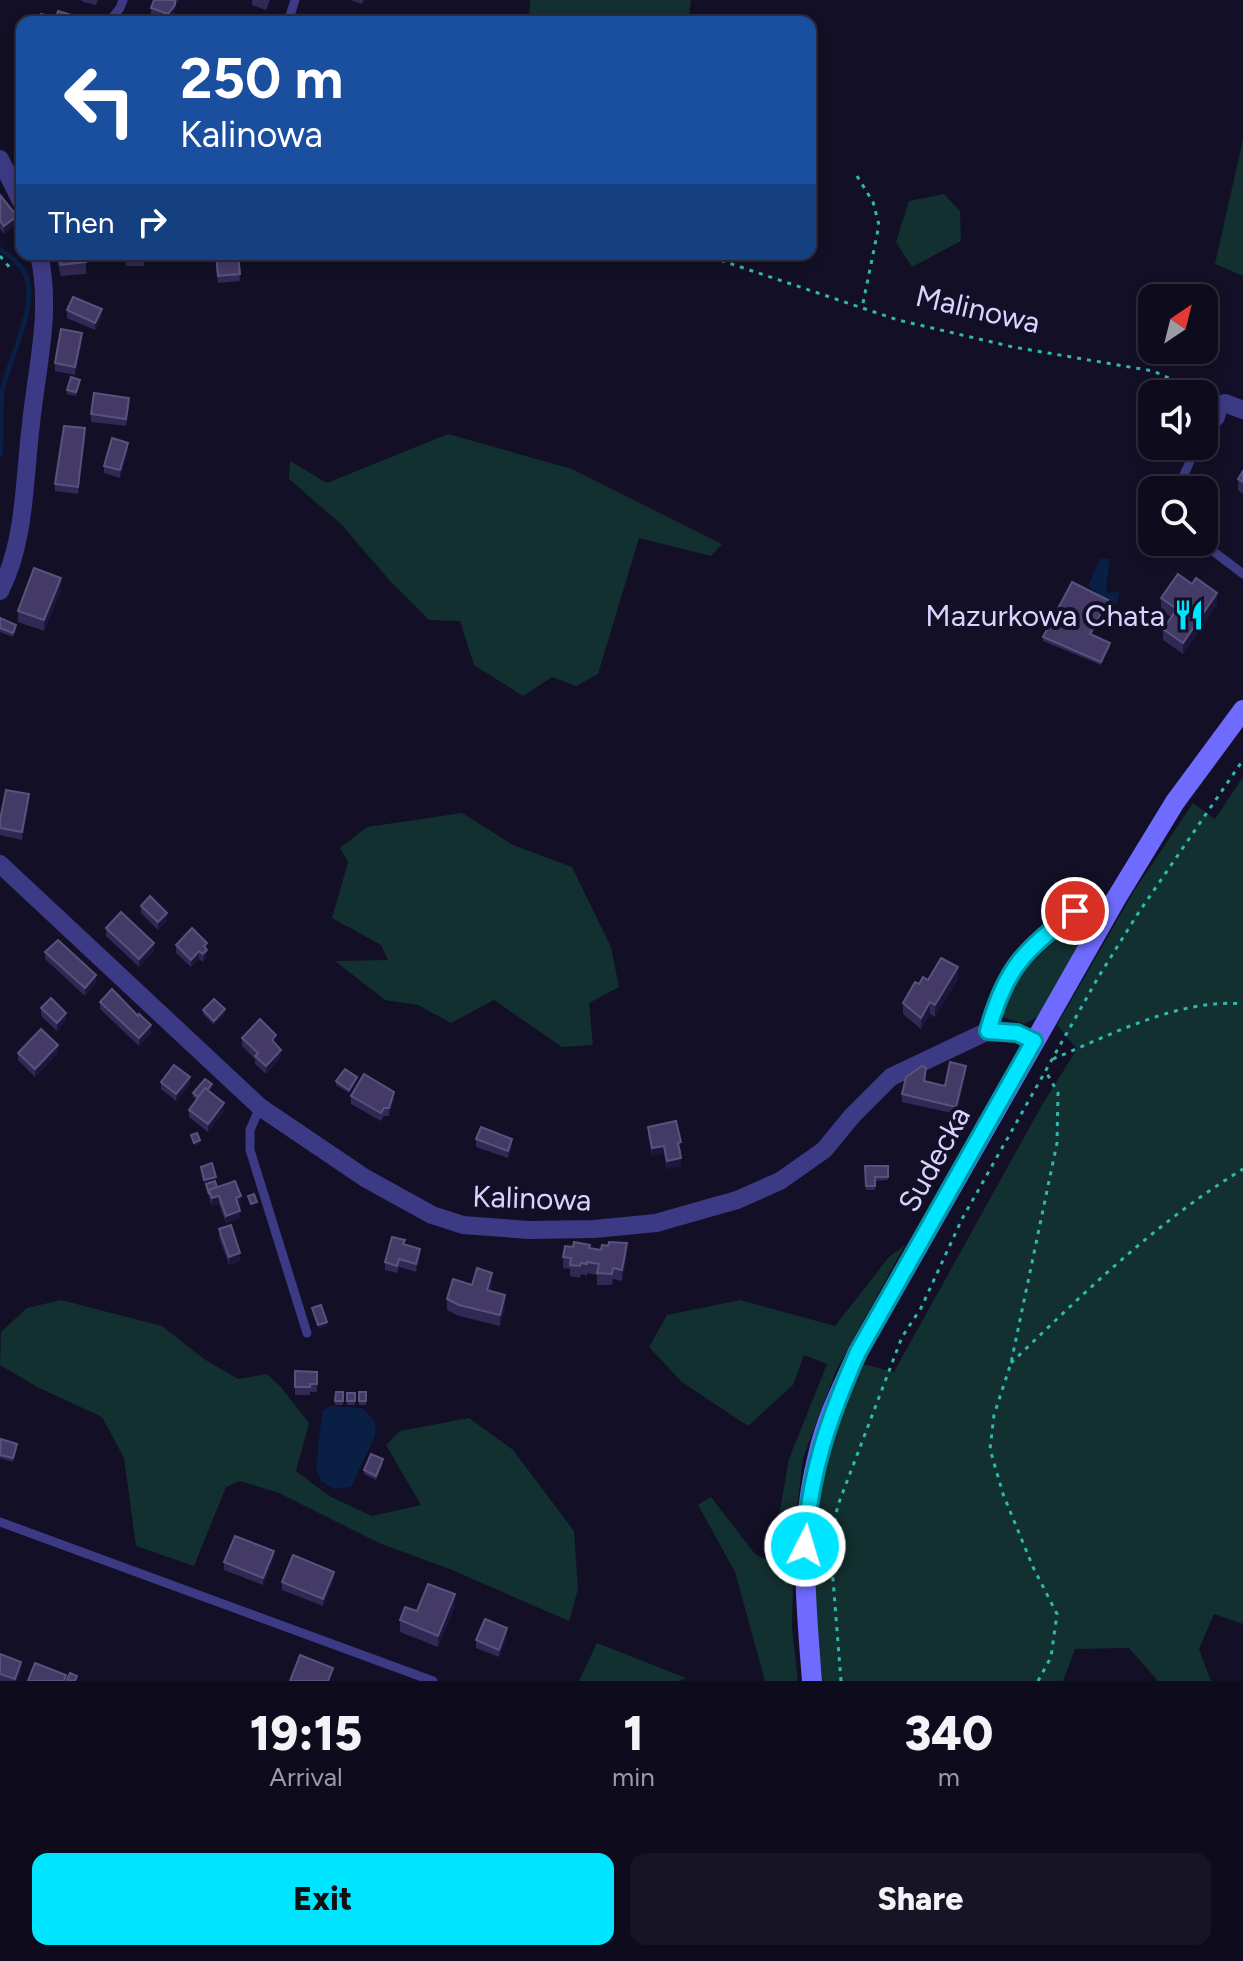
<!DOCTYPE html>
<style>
:root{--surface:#0e0b1c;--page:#171425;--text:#f1f3f6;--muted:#9b9ba3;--line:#2e2b3b;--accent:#00e5ff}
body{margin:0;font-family:Figtree,sans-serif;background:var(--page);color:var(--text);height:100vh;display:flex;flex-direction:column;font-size:30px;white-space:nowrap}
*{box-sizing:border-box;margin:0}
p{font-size:26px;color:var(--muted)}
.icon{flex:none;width:44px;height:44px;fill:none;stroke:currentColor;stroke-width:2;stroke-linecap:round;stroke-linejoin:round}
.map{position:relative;height:1681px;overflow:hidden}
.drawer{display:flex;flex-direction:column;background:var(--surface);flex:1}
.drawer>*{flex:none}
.guide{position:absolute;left:16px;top:16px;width:800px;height:244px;border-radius:16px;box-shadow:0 4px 12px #0003,0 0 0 2px var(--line);background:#1a4fa0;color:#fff;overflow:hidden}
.needle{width:52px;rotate:35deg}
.tools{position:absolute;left:1138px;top:284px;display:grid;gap:16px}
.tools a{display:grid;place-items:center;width:80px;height:80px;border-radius:16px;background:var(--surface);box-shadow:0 4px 12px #0003,0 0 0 2px var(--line);font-size:40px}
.pin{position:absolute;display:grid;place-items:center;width:68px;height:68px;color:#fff;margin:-34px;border:4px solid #fff;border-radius:50%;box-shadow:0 2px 8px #0007}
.me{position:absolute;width:88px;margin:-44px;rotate:5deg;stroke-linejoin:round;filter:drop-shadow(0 0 6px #0008)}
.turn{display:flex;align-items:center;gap:28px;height:168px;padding:0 32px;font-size:36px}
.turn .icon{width:104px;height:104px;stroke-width:2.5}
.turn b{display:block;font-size:56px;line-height:68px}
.then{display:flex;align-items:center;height:76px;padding:0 32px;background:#0003;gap:16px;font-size:30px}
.eta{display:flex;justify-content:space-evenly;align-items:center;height:136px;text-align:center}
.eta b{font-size:48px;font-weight:800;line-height:56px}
.primary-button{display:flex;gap:16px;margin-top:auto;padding:16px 32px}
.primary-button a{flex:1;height:92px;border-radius:16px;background:var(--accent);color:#111;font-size:32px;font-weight:800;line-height:92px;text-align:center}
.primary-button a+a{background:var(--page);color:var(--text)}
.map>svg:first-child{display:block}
.green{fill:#12302f}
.water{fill:#0a1f44}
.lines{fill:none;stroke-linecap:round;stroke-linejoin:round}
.stream{stroke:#0a1f44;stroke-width:5}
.path{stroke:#2fb8b0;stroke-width:3;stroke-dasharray:4 6;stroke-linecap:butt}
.service{stroke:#3d3a85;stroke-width:9}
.minor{stroke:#3d3a85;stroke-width:18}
.secondary{stroke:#6f6bff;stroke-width:20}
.wall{fill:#312854}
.shaded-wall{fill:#1d163a}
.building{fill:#433a66;stroke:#5a527e;stroke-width:2}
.route-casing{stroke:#0095a6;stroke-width:20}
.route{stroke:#00e5ff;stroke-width:14}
.labels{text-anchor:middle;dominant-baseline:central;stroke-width:8;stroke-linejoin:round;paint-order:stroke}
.street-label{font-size:30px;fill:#d9d4ff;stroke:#130f26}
.poi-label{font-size:30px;fill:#d9d4ff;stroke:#130f26;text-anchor:end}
</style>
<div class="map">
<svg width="1243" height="1681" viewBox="0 0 1243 1681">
<rect width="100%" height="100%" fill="#130f26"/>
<g class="green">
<path d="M530,0h161l-3,22h-156l-3,-7z"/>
<path d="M1243,139v137l-28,-12z"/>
<path d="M944,194l16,17 1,30 -49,26 -16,-25 13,-41z"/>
<path d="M448,434l124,35 150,75 -11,12 -72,-18 -41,136 -22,12 -24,-9 -29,19 -49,-31 -14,-44 -31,-1 -39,-39 -49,-57 -52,-45 1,-18 37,22z"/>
<path d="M1243,777v847l-29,-10 -15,35 12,32h-53l-29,-33 -54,1 -12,32h-240l-13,-95v-56l22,-122 31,-44 31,8 148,-267 35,-56 -20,-24 77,-134 59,-88 22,16z"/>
<path d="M462,813l51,32 59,22 39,80 8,40 -30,16 4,42 -31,2 -68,-47 -43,23 -33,-18 -33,-5 -50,-39 53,-1 -7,-15 -49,-27 16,-56 -8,-14 27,-21z"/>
<path d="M1091,907l7,6 -57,102 -17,9 -22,-7 -1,-5 21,-40z"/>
<path d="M905,1245l-69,126 -33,87 -9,78 -2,92 6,53h-33l-30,-109 -37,-67 13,-8 44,57 20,11 -2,-16 16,-90 38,-95 -23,-9 -11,30 -45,41 -66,-44 -33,-35 18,-32 73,-15 95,26 54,-69z"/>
<path d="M61,1300l101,26 42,33 34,20 29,-5 13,12 29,37 -13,48 33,25 43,20 49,-11 -35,-60 14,-14 69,-13 44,32 61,81 4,58 -9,32 -117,-51 -73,-27 -100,-50 -39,-12 -14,6 -32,79 -58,-20 -12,-88 -22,-41 -65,-30 -37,-22 1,-33 26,-24z"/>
<path d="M597,1643l89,35 -7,3h-100z"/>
</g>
<g class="water">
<path d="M1100,559h9c2,12 -6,23 -1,34l12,-1 -6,18 -5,-9 -21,-15z"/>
<path d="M330,1406l32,2 13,13v15l-24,51 -17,2 -13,-8 -5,-12 6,-57z"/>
</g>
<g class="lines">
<path class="stream" d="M0,249c8,6 17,12 23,21 20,29 -16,91 -21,123 -2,21 0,42 -2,62"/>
<g class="path">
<path d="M857,176l16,26 6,23 -17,83"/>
<path d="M702,254l196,66 115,27 140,24 59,26"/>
<path d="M0,256l11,13"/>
<path d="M1053,1059c57,-24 127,-61 190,-55"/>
<path d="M1011,1363c73,-70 145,-141 232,-194"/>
<path d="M841,1681l-11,-140 8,-36 64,-168 19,-29 41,-89 137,-243 38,-61 106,-155"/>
<path d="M1038,1681l13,-24 6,-43 -24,-47 -30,-73 -13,-45 4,-34 17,-52 46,-220 1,-50 -13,-23"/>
</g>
<g class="service">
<path d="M109,22l11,-14 3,-8"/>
<path d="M288,22l7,-22"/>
<path d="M1204,437l16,-18 5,-16"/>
<path d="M1177,490l20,-44"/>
<path d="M1201,542l42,32"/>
<path d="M988,1031l17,-52 11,-16 59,-52 14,-8 27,-6"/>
<path d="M260,1107l-10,23v20l57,183"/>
<path d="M0,1522l433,159"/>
</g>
<g class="minor">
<path d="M0,159l22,44"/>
<path d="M1225,403l18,7"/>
<path d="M0,591c26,-50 24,-113 31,-167 6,-59 21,-112 8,-170"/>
<path d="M0,864l260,243 105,71 67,37 31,10 66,5 65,-1 62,-6 81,-23 43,-19 44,-31 28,-34 39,-39 97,-46 29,2 17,8"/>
</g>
<path class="secondary" d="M812,1681c-6,-78 -14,-148 6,-226 8,-36 25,-70 40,-103l259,-455 58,-95 68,-92"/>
</g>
<g class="wall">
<path d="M81,0h17l-2,5 -13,-3z"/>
<path d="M154,0h25l-4,5v8l-7,9 -17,-7v-7z"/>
<path d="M252,0h18l-4,10 -14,-5z"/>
<path d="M350,0h14l-2,4z"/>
<path d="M0,195l17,29 -13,10 -4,-5z"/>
<path d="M55,254h28l3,8v12l-25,2z"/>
<rect x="126" y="254" width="18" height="12"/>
<path d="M215,254h23l2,27 -22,2z"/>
<path d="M67,310l35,6 -7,14 -28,-12z"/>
<path d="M82,341l-7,34 -20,-4v-8z"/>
<path d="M80,384l-4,12 -9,-2v-4z"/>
<path d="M129,406l-3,20 -35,-4v-8z"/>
<path d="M85,436l-7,58 -23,-3v-7z"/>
<path d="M128,450l-8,28 -16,-5v-7z"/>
<path d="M1243,471v23l-5,-4v-11z"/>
<path d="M61,590l-17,41 -26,-9v-11z"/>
<path d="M1161,598l56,6 -34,50 -20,-14v-11l8,-12 -10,-7z"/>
<path d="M1108,604l-16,30 18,13 -9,18 -58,-24v-4z"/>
<path d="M0,618l16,11 -3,8 -13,-5z"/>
<path d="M29,802l-7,38 -22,-5v-15z"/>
<path d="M141,906l26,14 -9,10 -17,-17z"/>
<path d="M106,928l48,23 -15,16 -33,-31z"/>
<path d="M207,943v14l-4,5 -4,-3 -8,8 -15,-14v-8z"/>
<path d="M45,952l51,31 -11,13 -40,-37z"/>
<path d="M958,979l-23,38 -5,-3 -9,15 -18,-15v-11l16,-19 9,-4z"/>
<path d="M100,1002l51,31 -12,13 -39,-37z"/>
<path d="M41,1008l25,13 -9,10 -16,-15z"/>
<path d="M203,1010l22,3 -11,12 -11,-11z"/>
<path d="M242,1038l34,5 -1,1 6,13 -15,17 -11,-10v-5l-13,-13z"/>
<path d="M18,1053h40l-23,24 -17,-17z"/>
<path d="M966,1073l-10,41 -54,-12v-8l24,-18 -1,5 20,5z"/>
<path d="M336,1081h21l-8,12 -13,-8z"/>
<path d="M161,1082l29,2 -14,17 -15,-12z"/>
<path d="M212,1087l-3,4 15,20 -16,21 -19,-15v-7l8,-10 -4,-3v-4z"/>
<path d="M351,1096l43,3 -5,17h-5l-3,5 -30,-17z"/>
<path d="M648,1127l33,23v16l-14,3 -3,-16 -12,3 -4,-21z"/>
<path d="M476,1139l36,7 -4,12 -32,-11z"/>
<path d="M865,1166h23v14l-13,1v9h-9z"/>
<path d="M206,1184l11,3 24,17 -3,1 2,13 -14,5 -7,-19 -7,2 -6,-18z"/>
<path d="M219,1229l21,32 -11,4 -10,-28z"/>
<path d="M405,1245l15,12 -4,15 -17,-5 -2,6 -12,-3v-8z"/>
<path d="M590,1249l37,5 -5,27 -9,-2 -1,6h-15v-10l-10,-2v3l-6,-2 -1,4 -10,-2v-7l-7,-1v-11z"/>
<path d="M492,1284l-2,6 15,16 -5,20 -41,-10 -12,-6v-11l25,-14z"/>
<path d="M295,1371l22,1v20h-7v3h-15z"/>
<path d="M336,1392h7v13h-8z"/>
<rect x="359" y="1392" width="7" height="13"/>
<rect x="347" y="1393" width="8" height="12"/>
<path d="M0,1443l17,5 -4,14 -13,-4z"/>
<path d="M383,1463l-7,17 -12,-6v-4z"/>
<path d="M274,1558l-11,27 -39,-15v-8z"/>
<path d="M334,1579l-11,27 -41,-16v-8z"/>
<path d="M455,1605l-17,42 -38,-15v-12l17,-9z"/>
<path d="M507,1636l-8,21 -23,-9v-8z"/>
<path d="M0,1654l21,15 -4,12h-17z"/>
</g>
<g class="shaded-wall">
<path d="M175,5v8l-7,9v-8z"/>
<path d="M17,216v8l-13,10v-8z"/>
<path d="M102,309v7l-7,14v-7z"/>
<path d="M82,333v8l-7,34v-8z"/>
<path d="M85,428v8l-7,58v-7z"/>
<path d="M128,443v7l-8,28v-8z"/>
<path d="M61,578v12l-17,41v-11z"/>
<path d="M1217,593v11l-34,50v-11z"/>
<path d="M1108,600v4l-18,33v-3z"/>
<path d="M1110,643v4l-9,18v-3z"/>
<path d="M29,794v8l-7,38v-8z"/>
<path d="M167,913v7l-9,10v-8z"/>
<path d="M154,943v8l-15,16v-8z"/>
<path d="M207,943v14l-4,5 1,-16z"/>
<path d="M199,951v8l-8,8v-7z"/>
<path d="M958,967v12l-23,38v-12z"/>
<path d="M96,975v8l-11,13v-8z"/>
<path d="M930,1002v12l-9,15v-11z"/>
<path d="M225,1009v4l-11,12v-4z"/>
<path d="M66,1013v8l-9,10v-8z"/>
<path d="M151,1025v8l-12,13v-8z"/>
<path d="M58,1045v8l-23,24v-8z"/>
<path d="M281,1050v7l-15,17v-8z"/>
<path d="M966,1066v7l-10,41v-7z"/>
<path d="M190,1077v7l-14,17v-7z"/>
<path d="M357,1077v4l-8,12v-3z"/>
<path d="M394,1092v7l-5,17v-8z"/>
<path d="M224,1103v8l-16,21v-8z"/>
<path d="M512,1139v7l-4,12v-7z"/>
<path d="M200,1140v4l-6,3v-4z"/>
<path d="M664,1146v7l-12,3v-8z"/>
<path d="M681,1158v8l-14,3v-8z"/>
<path d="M216,1177v3l-12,4v-4z"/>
<path d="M219,1196v8l-7,2v-8z"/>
<path d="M241,1196v8l-5,2v-8z"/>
<path d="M240,1211v7l-14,5v-7z"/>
<path d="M627,1243v11l-5,27v-11z"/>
<path d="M420,1249v8l-4,15v-8z"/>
<path d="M240,1253v8l-11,4v-8z"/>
<path d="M492,1273v11l-5,17v-11z"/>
<path d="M505,1295v11l-5,20v-11z"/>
<path d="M327,1322v4l-9,3v-4z"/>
<path d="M274,1551v7l-11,27v-7z"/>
<path d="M334,1572v7l-11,27v-7z"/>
<path d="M455,1594v11l-17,42v-11z"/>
<path d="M507,1628v8l-8,21v-7z"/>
<path d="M21,1662v7l-4,12h-2z"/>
</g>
<g class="building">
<path d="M154,0h21v5l-7,9 -17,-6z"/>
<path d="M58,11l20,6 -2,5h-38l3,-8 15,4z"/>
<path d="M315,19l9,3h-16l1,-2 5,2z"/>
<path d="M0,195l17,21 -13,10 -4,-5z"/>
<path d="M58,254h25l3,8 -25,3z"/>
<rect x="126" y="254" width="18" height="4"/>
<path d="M216,254h22l2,20 -22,2z"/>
<path d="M73,297l29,12 -7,14 -28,-13z"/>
<path d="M61,329l21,4 -7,34 -20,-4z"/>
<path d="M71,377l9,3 -4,12 -9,-2z"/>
<path d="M94,393l35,5 -3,21 -35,-5z"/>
<path d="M64,426l21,2 -7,59 -23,-3z"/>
<path d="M112,438l16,5 -8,27 -16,-4z"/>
<path d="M1243,471v11l-5,-3z"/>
<path d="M34,568l27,10 -17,42 -26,-9z"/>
<path d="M1178,574l14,10 4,-6 21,15 -34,50 -20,-14 14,-20 -16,-11z"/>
<path d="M1072,582l36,18 -18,34 20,9 -9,19 -58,-25z"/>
<path d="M0,618l16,7 -3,8 -13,-5z"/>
<path d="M6,790l23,4 -7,38 -22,-4v-8z"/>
<path d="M150,896l17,17 -9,9 -17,-16z"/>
<path d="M121,912l33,31 -15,16 -33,-31z"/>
<path d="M192,928l15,15 -3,3 3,4 -4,4 -4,-3 -8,9 -15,-15z"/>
<path d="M58,940l38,35 -11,13 -40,-36z"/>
<path d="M941,958l17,9 -23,38 -5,-3 -9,16 -18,-15 12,-21 4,2 4,-7 5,3z"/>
<path d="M112,989l26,27 1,-2 12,11 -12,13 -39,-36z"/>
<path d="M51,998l15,15 -9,10 -16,-15z"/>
<path d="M214,999l11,10 -11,12 -11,-11z"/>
<path d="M260,1019l16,16 -4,5 9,10 -15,16 -11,-10 3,-3 -16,-15z"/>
<path d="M41,1029l17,16 -23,24 -17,-16z"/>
<path d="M950,1062l16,4 -10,41 -54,-13 4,-17 16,-11 4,2 -2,13 21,5z"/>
<path d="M174,1065l16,12 -14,17 -15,-12z"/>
<path d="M345,1069l12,8 -8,13 -13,-9z"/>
<path d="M364,1074l30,18 -5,16h-5l-3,5 -30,-17z"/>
<path d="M205,1079l7,5 -5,6 -2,-2 -7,9 -5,-4z"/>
<path d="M205,1088l19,15 -16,21 -19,-14z"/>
<path d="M676,1121l5,21 -3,1 3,15 -14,3 -3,-15 -12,2 -4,-21z"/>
<path d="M481,1127l31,12 -4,12 -32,-12z"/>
<path d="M197,1133l3,7 -6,3 -3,-8z"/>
<path d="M212,1163l4,14 -12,3 -3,-13z"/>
<path d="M865,1166h23v11h-13v9h-9z"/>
<path d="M215,1181l2,6 -8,3v4l-3,-10z"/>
<path d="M235,1181l6,15 -5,2 4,13 -14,5 -7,-20 -7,2 -3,-8z"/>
<path d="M254,1194l3,8 -6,2 -3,-8z"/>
<path d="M231,1225l9,28 -11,4 -10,-28z"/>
<path d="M392,1237l13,3 -2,4 17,5 -4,15 -17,-5 -2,7 -12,-4z"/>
<path d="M574,1242l16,3 -1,3 12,2 1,-5 6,1 1,-4 18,1 -5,27 -9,-2 -1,6 -15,-1 2,-9 -12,-2v2l-6,-1 -1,3 -10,-1 1,-7 -8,-1 2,-11 8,1z"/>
<path d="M477,1268l15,5 -5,17 18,5 -5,20 -41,-10 -12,-6 6,-20 19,6z"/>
<path d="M321,1305l6,17 -9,3 -6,-17z"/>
<path d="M295,1371l22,1v12h-7v3h-15z"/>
<path d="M336,1392h7v9h-8z"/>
<rect x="359" y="1392" width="7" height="9"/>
<rect x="347" y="1393" width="8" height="8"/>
<path d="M1,1439l16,5 -4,14 -13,-3z"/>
<path d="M371,1454l12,5 -7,17 -12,-6z"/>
<path d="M235,1536l39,15 -11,27 -39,-16z"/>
<path d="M293,1555l41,17 -11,27 -41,-17z"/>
<path d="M428,1584l27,10 -17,42 -38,-16 5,-13 12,4z"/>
<path d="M485,1619l22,9 -8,22 -23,-10z"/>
<path d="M0,1654l21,8 -6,17 -15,-5z"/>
<path d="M300,1655l33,13 -5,13h-38z"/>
<path d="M35,1663l31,12 -2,6h-36z"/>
<path d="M70,1673l7,3 -2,5 -8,-1z"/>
</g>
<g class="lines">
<g class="route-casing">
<path id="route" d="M805,1546c4,-72 24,-129 53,-194l176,-311 -17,-8 -29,-2c18,-65 36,-79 87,-120"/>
</g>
<use href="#route" class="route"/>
</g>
<defs>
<g id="restaurant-bare" transform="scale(2.4)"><path d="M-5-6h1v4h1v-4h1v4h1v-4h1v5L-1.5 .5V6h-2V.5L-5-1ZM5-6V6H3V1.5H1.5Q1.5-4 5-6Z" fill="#00e5ff" stroke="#130f26" stroke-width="2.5" paint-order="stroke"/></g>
</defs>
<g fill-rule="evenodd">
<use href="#restaurant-bare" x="1189" y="615"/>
</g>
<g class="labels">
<g class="street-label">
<text transform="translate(978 309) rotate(13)">Malinowa</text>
<text transform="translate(934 1159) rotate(-61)">Sudecka</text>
<text transform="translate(532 1198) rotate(2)">Kalinowa</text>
</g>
<g class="poi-label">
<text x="1165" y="615">Mazurkowa Chata</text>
</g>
</g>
</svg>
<div class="tools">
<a><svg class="needle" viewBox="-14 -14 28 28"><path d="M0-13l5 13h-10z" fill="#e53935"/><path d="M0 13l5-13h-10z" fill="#9b9ba3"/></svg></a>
<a><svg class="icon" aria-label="sound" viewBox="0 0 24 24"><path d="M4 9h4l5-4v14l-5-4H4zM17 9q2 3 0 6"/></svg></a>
<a><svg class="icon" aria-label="search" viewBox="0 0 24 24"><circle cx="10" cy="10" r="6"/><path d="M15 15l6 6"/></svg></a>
</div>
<div class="pin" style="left:1075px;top:911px;background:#d93025"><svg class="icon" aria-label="arrive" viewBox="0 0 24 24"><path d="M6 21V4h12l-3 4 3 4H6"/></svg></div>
<svg class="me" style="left:805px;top:1546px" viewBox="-20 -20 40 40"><circle r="17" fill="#00e5ff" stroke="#fff" stroke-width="3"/><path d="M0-11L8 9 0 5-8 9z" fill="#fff"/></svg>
<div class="guide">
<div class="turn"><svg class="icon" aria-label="left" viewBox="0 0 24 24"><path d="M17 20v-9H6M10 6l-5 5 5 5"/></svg><div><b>250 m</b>Kalinowa</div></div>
<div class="then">Then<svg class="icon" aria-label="right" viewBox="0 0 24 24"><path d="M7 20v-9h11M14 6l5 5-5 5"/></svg></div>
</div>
</div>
<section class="drawer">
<div class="eta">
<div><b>19:15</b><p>Arrival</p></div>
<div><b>1</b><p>min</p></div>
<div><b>340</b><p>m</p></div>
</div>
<div class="primary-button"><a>Exit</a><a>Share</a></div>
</section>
